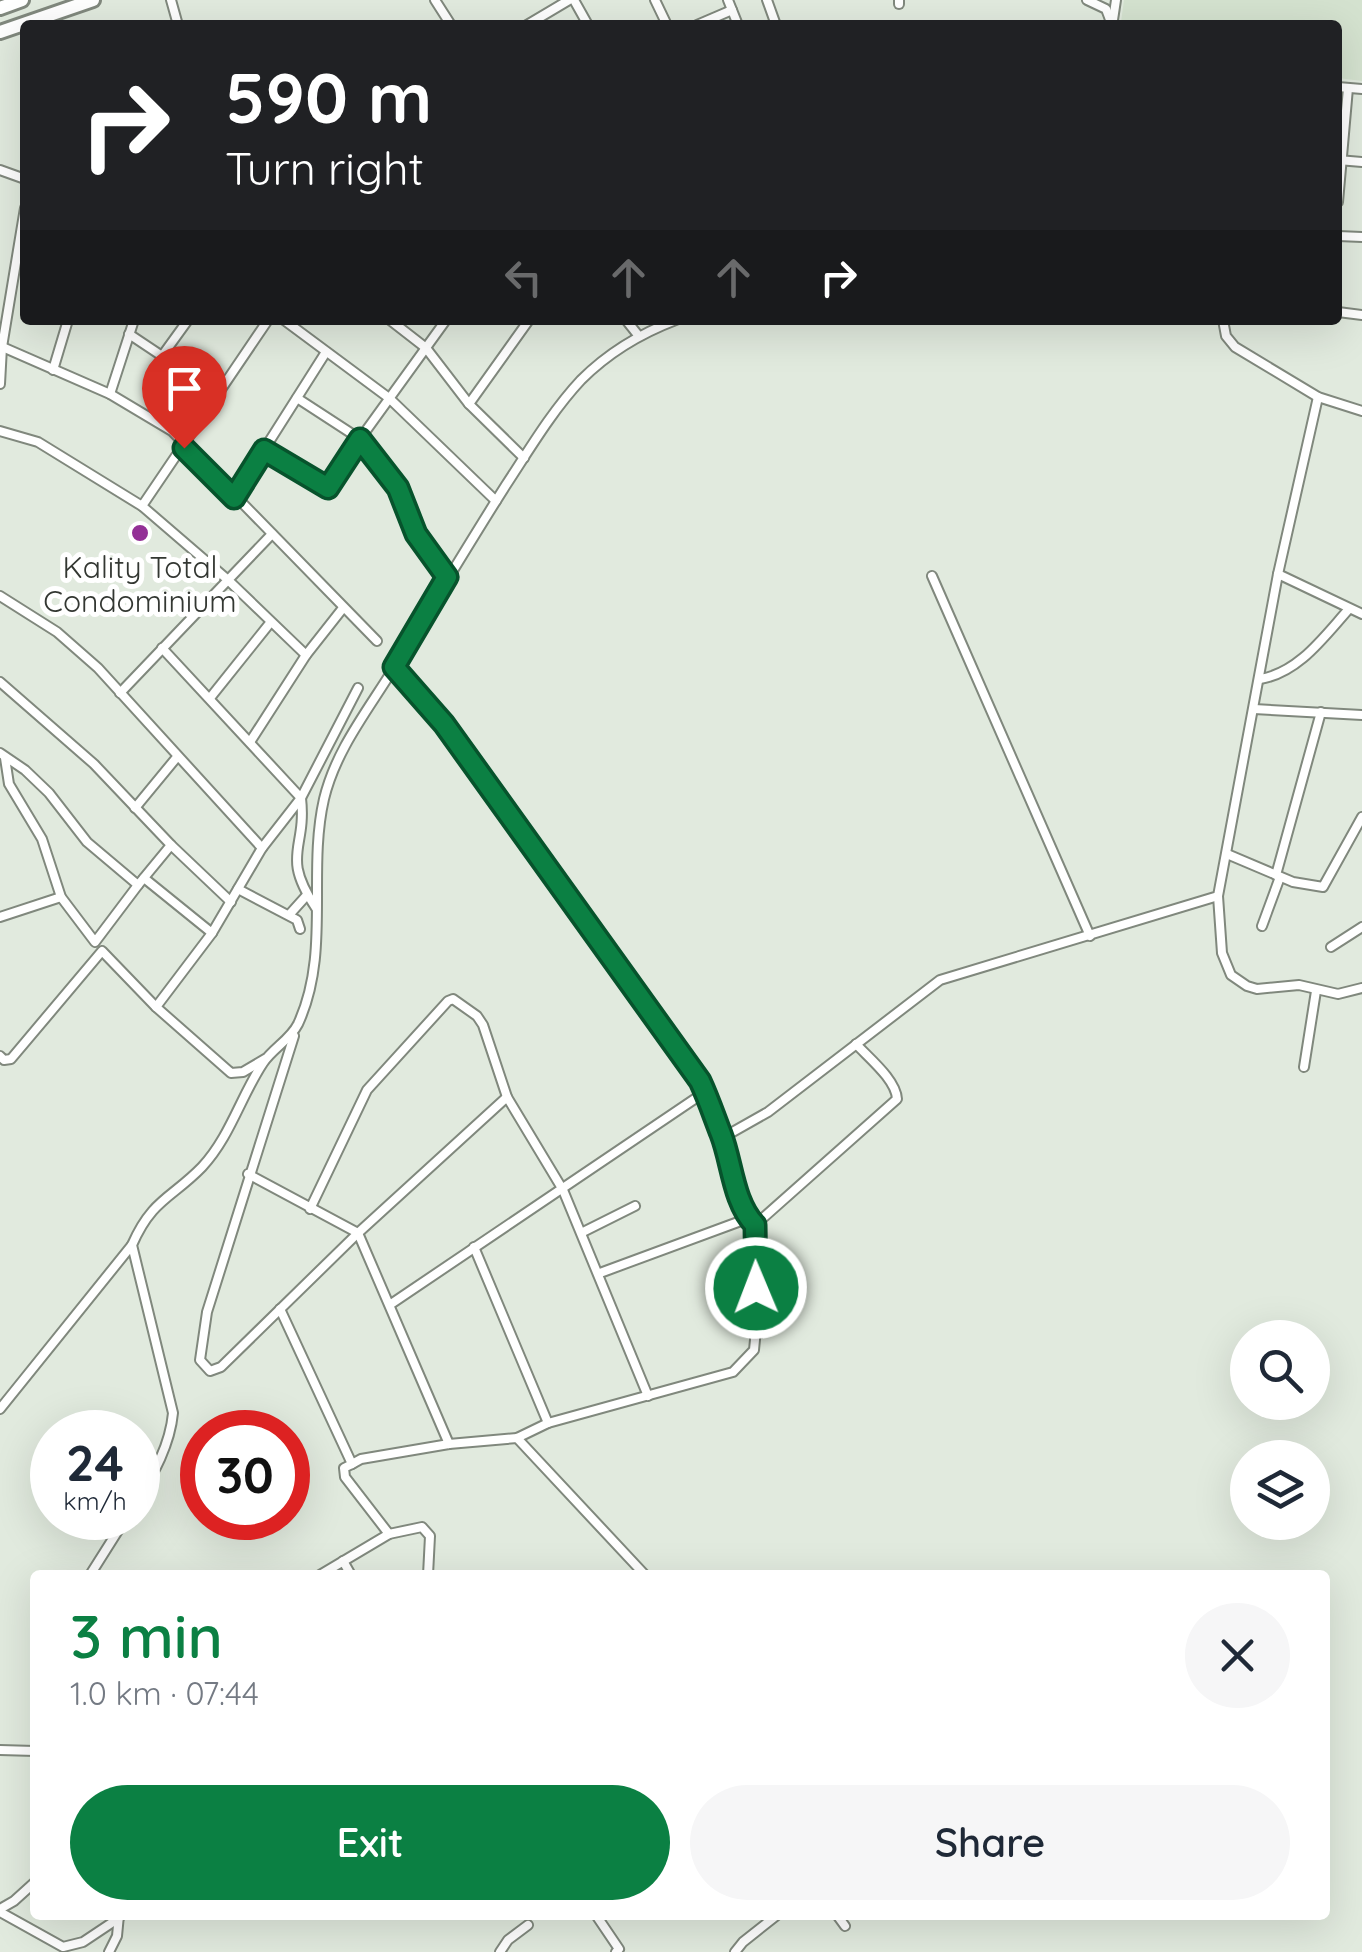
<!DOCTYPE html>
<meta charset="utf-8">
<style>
:root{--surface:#fff;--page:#f6f6f7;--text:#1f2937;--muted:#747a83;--accent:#0b8043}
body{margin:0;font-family:Quicksand,sans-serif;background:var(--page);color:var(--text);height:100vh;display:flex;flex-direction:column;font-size:38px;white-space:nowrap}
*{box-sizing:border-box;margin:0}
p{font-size:32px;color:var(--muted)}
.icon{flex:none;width:55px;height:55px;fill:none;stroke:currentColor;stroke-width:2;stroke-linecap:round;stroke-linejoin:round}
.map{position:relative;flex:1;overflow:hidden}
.drawer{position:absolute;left:30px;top:1570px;width:1300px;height:350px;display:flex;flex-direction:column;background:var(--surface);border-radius:10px;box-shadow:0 10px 40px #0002}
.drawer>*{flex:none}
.hud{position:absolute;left:20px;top:20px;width:1322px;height:305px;border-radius:10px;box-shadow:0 10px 40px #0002;background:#202124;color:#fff;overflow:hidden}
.fabs{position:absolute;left:1230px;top:1320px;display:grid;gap:20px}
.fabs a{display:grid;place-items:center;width:100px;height:100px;border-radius:50%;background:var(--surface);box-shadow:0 10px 40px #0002;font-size:50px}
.speed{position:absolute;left:30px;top:1410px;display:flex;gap:20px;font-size:50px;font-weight:700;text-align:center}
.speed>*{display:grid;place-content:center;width:130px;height:130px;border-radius:50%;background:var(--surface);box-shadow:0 10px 40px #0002;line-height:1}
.speed small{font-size:25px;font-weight:400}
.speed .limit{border:15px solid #d22;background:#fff;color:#111}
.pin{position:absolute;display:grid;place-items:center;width:85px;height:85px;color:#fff;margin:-102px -42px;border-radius:50% 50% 50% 0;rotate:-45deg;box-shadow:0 0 10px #0007}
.pin .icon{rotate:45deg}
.me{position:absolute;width:110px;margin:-55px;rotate:359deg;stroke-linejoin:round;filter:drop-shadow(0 0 8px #0008)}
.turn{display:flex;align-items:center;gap:35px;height:210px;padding:0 40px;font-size:45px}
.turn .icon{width:130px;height:130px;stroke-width:2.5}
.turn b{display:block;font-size:70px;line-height:85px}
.lanes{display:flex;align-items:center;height:95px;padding:0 40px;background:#0003;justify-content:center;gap:50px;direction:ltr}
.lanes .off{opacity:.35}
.round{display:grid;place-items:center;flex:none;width:105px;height:105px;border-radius:52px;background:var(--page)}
.headline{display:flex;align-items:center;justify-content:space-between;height:170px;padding:0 40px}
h1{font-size:60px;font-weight:600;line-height:75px;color:var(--accent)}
.action{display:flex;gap:20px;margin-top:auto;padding:20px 40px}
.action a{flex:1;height:115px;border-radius:60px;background:var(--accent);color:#fff;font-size:40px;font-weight:600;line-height:115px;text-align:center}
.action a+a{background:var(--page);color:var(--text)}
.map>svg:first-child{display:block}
.built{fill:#d4e2cf}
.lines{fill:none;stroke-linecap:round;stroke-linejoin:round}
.street-casing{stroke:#80887d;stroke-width:12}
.primary-casing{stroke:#80887d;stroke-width:18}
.street{stroke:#fff;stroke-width:8}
.primary{stroke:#fff;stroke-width:12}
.route-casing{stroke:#07532c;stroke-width:25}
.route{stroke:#0b8043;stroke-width:18}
.poi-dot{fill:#933096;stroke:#fff;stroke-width:4}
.labels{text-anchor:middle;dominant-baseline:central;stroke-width:10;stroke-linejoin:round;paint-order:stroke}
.poi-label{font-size:30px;fill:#333732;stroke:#fff}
</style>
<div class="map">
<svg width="1362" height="1952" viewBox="0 0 1362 1952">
<rect width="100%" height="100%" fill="#e1eade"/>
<path class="built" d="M1124,0h238v81l-24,-3v-53h-214l-3,-3z"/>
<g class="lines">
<g class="street-casing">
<g id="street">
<path d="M171,0l7,25"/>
<path d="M435,0l16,25"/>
<path d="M574,0l14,25"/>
<path d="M655,0l12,25"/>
<path d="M728,0l10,25"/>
<path d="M767,0l9,25"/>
<path d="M899,0v4"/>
<path d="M1087,0l19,9 6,16"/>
<path d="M1113,20l3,-20"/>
<path d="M527,25l42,-25"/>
<path d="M697,25l35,-15"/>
<path d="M1338,87l24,2"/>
<path d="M1338,160l24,2"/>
<path d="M0,170l25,9"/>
<path d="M1338,202l10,-114"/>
<path d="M1338,236l24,1"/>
<path d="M1338,312l24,3"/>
<path d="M188,320l-26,36 56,39"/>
<path d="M284,320l105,78 107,103"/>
<path d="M390,320l36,28 43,56 55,54"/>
<path d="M446,320l-86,119 38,49 18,47 31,42"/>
<path d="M626,320l12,15"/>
<path d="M1223,320l3,16 9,11 83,50 44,14"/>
<path d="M129,334l33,22"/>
<path d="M0,346l110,48 62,37 205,210"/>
<path d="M53,370l15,-50"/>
<path d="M0,384l2,-37 23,-139"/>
<path d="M110,394l24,-74"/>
<path d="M469,404l60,-84"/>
<path d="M0,431l38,11 104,64 126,-186"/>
<path d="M265,450l58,37 9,-3 28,-45 -63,-41"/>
<path d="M234,497l92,-145"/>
<path d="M272,534l-44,46 78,75"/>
<path d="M1278,574l84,40"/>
<path d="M932,576l158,360"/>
<path d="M0,596l57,36 41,36 164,180"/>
<path d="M162,648l139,150c6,52 -21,56 15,110"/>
<path d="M394,667l49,56 182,250 75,108 22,57 46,-26 172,-132 278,-84 60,-322 40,-177"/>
<path d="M1260,679c38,-6 63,-41 88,-69"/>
<path d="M0,682l94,82 77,81 -33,40 -51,-43 -38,-49 -24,-23 -25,-17"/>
<path d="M120,693l108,-113 -86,-74"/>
<path d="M210,698l60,-75"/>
<path d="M1254,709l108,6"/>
<path d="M250,742l56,-87 37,-47"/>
<path d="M5,758l4,26 33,55 19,58 34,45 43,-57"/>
<path d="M135,808l42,-51"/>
<path d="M171,845l60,57"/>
<path d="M1227,854l66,28 30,5 39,-70"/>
<path d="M1276,875l45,-163"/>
<path d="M144,878l68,55 50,-85 39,-50 57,-110"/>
<path d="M238,889l59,31 3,9"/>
<path d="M1218,896l4,57 9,22 16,11 10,3 42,-4 39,9 24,-6"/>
<path d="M289,915l18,-20"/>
<path d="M0,917l61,-20"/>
<path d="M1262,926l18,-49"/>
<path d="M1331,947l31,-20"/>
<path d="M156,1007l56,-74"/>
<path d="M294,1036l-87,276 -7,48 10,11 11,-4 137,-134 149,-136"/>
<path d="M0,1056l4,4 7,-1 91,-108 54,56 75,66 12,-1 22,-13"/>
<path d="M1304,1067l12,-76"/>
<path d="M248,1174l110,59 91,211"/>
<path d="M310,1209l57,-119 81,-89 5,-2 24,17 6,9 24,72 56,93 85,206"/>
<path d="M755,1225l142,-126c-1,-19 -27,-40 -41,-55"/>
<path d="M583,1232l52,-26"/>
<path d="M474,1247l74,176"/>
<path d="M600,1273l149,-55"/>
<path d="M391,1304l314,-212"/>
<path d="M280,1309l72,155 9,-5 88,-15 68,-6 31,-15 185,-51 21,-22 3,-31 -2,-94c-19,-19 -28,-61 -33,-87"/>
<path d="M0,1409l132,-164"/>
<path d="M517,1438l128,137"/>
<path d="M352,1464l-8,4 1,9 44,57"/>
<path d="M138,1499c16,-26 32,-54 35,-86l-41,-168c20,-46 40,-47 70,-78 28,-30 39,-71 61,-104 10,-15 27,-23 35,-39 33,-71 9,-151 26,-225 12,-50 45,-90 71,-133 37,-61 73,-121 111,-181 23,-35 46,-74 75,-105 28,-28 58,-46 95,-60"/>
<path d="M343,1561l8,14"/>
<path d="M90,1575l36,-57"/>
<path d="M320,1575l69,-41 33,-7 8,9 -2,39"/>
<path d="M0,1750l35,1"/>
<path d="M0,1909l14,-8 21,-19"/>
<path d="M0,1912l63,35 20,-5 36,-24"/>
<path d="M596,1915l23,34 -3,3"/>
<path d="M837,1915l8,11"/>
<path d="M109,1952l8,-16 2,-21"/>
<path d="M500,1952l8,-12 20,-15"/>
<path d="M735,1952l8,-10 34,-27"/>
</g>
</g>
<g class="primary-casing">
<g id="primary">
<path d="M0,8l22,-8"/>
<path d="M0,32l93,-32"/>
</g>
</g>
<use href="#street" class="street"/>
<use href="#primary" class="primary"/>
</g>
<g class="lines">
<g class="route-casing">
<path id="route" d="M184,448l50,50 30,-48 64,38 32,-49 38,49 18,46 31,43 -53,90 50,57 256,357c8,17 14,35 21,53 11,28 12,68 34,91l1,63"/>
</g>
<use href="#route" class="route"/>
</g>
<circle class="poi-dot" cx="140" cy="533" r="10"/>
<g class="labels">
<g class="poi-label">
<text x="140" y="567">Kality Total<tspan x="140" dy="34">Condominium</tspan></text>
</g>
</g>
</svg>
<div class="fabs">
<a><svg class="icon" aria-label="search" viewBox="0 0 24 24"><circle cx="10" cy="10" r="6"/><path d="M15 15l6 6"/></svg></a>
<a><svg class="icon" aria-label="layers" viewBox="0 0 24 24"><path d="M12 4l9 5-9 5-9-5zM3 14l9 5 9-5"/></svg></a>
</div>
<div class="speed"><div>24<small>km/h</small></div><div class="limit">30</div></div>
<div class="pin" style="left:184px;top:448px;background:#d93025"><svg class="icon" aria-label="arrive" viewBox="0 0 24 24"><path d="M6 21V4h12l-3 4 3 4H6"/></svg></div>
<svg class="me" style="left:756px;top:1288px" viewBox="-20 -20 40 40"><circle r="17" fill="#0b8043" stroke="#fff" stroke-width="3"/><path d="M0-11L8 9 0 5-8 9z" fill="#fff"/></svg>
<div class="hud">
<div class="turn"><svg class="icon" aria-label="right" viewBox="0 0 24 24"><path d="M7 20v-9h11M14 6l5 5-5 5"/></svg><div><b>590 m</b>Turn right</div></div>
<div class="lanes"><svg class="icon off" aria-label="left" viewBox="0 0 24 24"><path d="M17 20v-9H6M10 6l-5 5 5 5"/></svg><svg class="icon off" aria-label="ahead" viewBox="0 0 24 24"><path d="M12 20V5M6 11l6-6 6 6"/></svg><svg class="icon off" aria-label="ahead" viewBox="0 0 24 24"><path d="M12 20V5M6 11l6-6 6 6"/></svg><svg class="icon" aria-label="right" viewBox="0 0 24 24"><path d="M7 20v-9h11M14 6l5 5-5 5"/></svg></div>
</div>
<section class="drawer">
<div class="headline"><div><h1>3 min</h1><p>1.0 km · 07:44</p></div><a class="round"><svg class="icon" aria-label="close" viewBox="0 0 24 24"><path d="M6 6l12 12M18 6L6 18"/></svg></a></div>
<div class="action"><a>Exit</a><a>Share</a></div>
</section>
</div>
